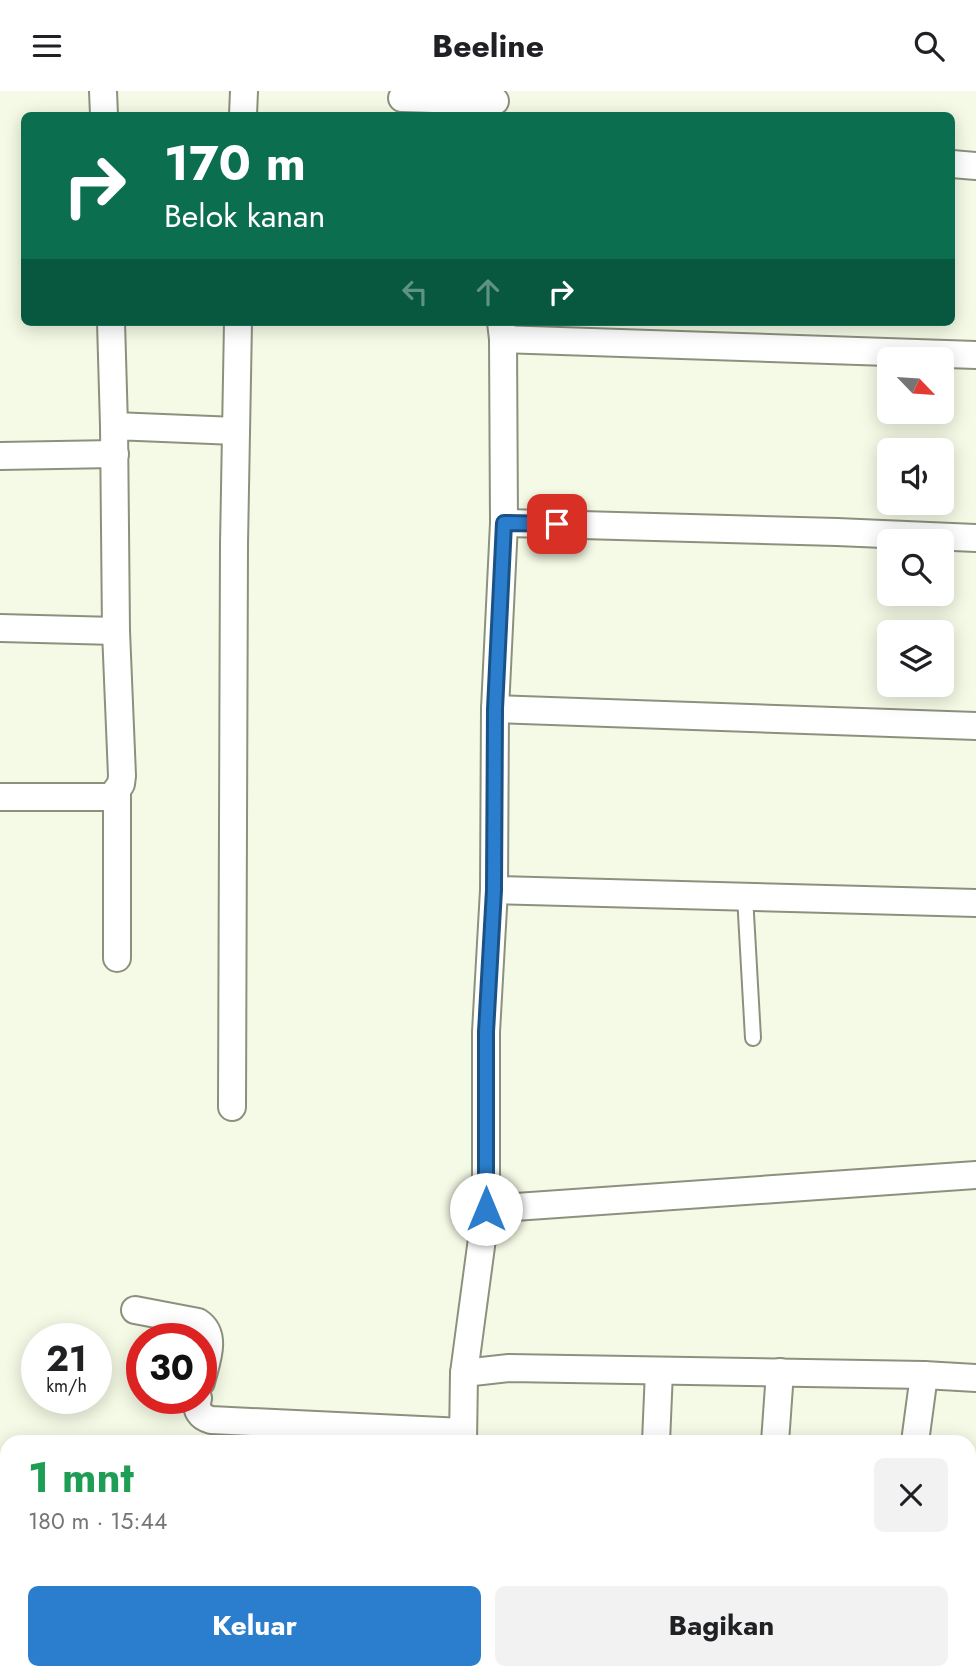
<!DOCTYPE html>
<html lang="id">
<meta charset="utf-8">
<style>
:root{--surface:#fff;--page:#f2f2f2;--text:#202124;--muted:#757577;--accent:#2a7ecd}
body{margin:0;font-family:Jost,sans-serif;background:var(--page);color:var(--text);height:100vh;display:flex;flex-direction:column;font-size:26px;white-space:nowrap}
*{box-sizing:border-box;margin:0}
p{font-size:23px;color:var(--muted)}
.icon{flex:none;width:38px;height:38px;fill:none;stroke:currentColor;stroke-width:2;stroke-linecap:round;stroke-linejoin:round}
.map{position:relative;flex:1;overflow:hidden}
.side{position:absolute;left:0px;top:1344px;width:976px;height:245px;display:flex;flex-direction:column;background:var(--surface);border-radius:21px 21px 0 0;box-shadow:0 4px 18px #0003}
.side>*{flex:none}
.banner{position:absolute;left:21px;top:21px;width:934px;height:214px;border-radius:10px;box-shadow:0 4px 18px #0003;background:#0b6e4f;color:#fff;overflow:hidden}
.needle{width:46px;rotate:115deg}
.tools{position:absolute;left:877px;top:256px;display:grid;gap:14px}
.tools a{display:grid;place-items:center;width:77px;height:77px;border-radius:10px;background:var(--surface);box-shadow:0 4px 18px #0003;font-size:35px}
.speed{position:absolute;left:21px;top:1232px;display:flex;gap:14px;font-size:35px;font-weight:700;text-align:center}
.speed>*{display:grid;place-content:center;width:91px;height:91px;border-radius:50%;background:var(--surface);box-shadow:0 4px 18px #0003;line-height:1}
.speed small{font-size:18px;font-weight:400}
.speed .limit{border:10px solid #d22;background:#fff;color:#111}
.pin{position:absolute;display:grid;place-items:center;width:60px;height:60px;color:#fff;margin:-30px;border-radius:14px;box-shadow:0 4px 10px #0006}
.me{position:absolute;width:77px;margin:-38px;rotate:0deg;stroke-linejoin:round;filter:drop-shadow(0 0 5px #0008)}
.turn{display:flex;align-items:center;gap:24px;height:147px;padding:0 28px;font-size:32px}
.turn .icon{width:91px;height:91px;stroke-width:2.5}
.turn b{display:block;font-size:49px;line-height:60px}
.lanes{display:flex;align-items:center;height:66px;padding:0 28px;background:#0003;justify-content:center;gap:35px;direction:ltr}
.lanes .off{opacity:.35}
.round{display:grid;place-items:center;flex:none;width:74px;height:74px;border-radius:10px;background:var(--page)}
.headline{display:flex;align-items:center;justify-content:space-between;height:119px;padding:0 28px}
h1{font-size:42px;font-weight:700;line-height:52px;color:#1e9e55}
.cta{display:flex;gap:14px;margin-top:auto;padding:14px 28px}
.cta a{flex:1;height:80px;border-radius:10px;background:var(--accent);color:#fff;font-size:28px;font-weight:700;line-height:80px;text-align:center}
.cta a+a{background:var(--page);color:var(--text)}
header{display:flex;justify-content:space-between;align-items:center;height:91px;padding:0 28px;background:var(--surface);font-size:32px;font-weight:700}
.map>svg:first-child{display:block}
.lines{fill:none;stroke-linecap:round;stroke-linejoin:round}
.service-casing{stroke:#8c917e;stroke-width:18}
.minor-casing{stroke:#8c917e;stroke-width:30}
.service{stroke:#fff;stroke-width:14}
.minor{stroke:#fff;stroke-width:26}
.route-casing{stroke:#1b5285;stroke-width:18}
.route{stroke:#2a7ecd;stroke-width:12}
</style>
<header><svg class="icon" aria-label="menu" viewBox="0 0 24 24"><path d="M4 6h16M4 12h16M4 18h16"/></svg>Beeline<svg class="icon" aria-label="search" viewBox="0 0 24 24"><circle cx="10" cy="10" r="6"/><path d="M15 15l6 6"/></svg></header>
<div class="map">
<svg width="976" height="1589" viewBox="0 0 976 1589">
<rect width="100%" height="100%" fill="#f5fae6"/>
<g class="lines">
<g class="service-casing">
<path id="service" d="M745,805l8,142"/>
</g>
<g class="minor-casing">
<g id="minor">
<path d="M103,0l1,24"/>
<path d="M402,7l93,3"/>
<path d="M243,24l1,-24"/>
<path d="M952,73l24,2"/>
<path d="M111,231l3,104"/>
<path d="M503,248l473,16"/>
<path d="M0,365l115,-2"/>
<path d="M504,432l333,9 139,6"/>
<path d="M0,537l116,3"/>
<path d="M495,618l481,17"/>
<path d="M117,701v166"/>
<path d="M0,706h108l5,-2 8,-11 1,-8 -6,-145 -2,-205 122,5"/>
<path d="M494,799l482,13"/>
<path d="M232,1016l2,-563 4,-222"/>
<path d="M486,1118l490,-34"/>
<path d="M135,1219l63,12c20,13 8,40 3,60"/>
<path d="M464,1282l45,-5 415,7 52,3"/>
<path d="M198,1307c-3,12 2,19 13,22l252,12"/>
<path d="M463,1351l1,-69 22,-164v-177l8,-142 1,-181 9,-186 -1,-184 -2,-17"/>
<path d="M656,1351l3,-71"/>
<path d="M775,1351l5,-70"/>
<path d="M915,1351l9,-67"/>
<path d="M463,1582l1,7"/>
<path d="M520,1582l15,7"/>
<path d="M886,1589l1,-7"/>
</g>
</g>
<use href="#service" class="service"/>
<use href="#minor" class="minor"/>
</g>
<g class="lines">
<g class="route-casing">
<path id="route" d="M486,1118v-177l8,-142 1,-181 9,-186 53,1"/>
</g>
<use href="#route" class="route"/>
</g>
</svg>
<div class="tools">
<a><svg class="needle" viewBox="-14 -14 28 28"><path d="M0-13l5 13h-10z" fill="#e53935"/><path d="M0 13l5-13h-10z" fill="#757577"/></svg></a>
<a><svg class="icon" aria-label="sound" viewBox="0 0 24 24"><path d="M4 9h4l5-4v14l-5-4H4zM17 9q2 3 0 6"/></svg></a>
<a><svg class="icon" aria-label="search" viewBox="0 0 24 24"><circle cx="10" cy="10" r="6"/><path d="M15 15l6 6"/></svg></a>
<a><svg class="icon" aria-label="layers" viewBox="0 0 24 24"><path d="M12 4l9 5-9 5-9-5zM3 14l9 5 9-5"/></svg></a>
</div>
<div class="speed"><div>21<small>km/h</small></div><div class="limit">30</div></div>
<div class="pin" style="left:557px;top:433px;background:#d93025"><svg class="icon" aria-label="arrive" viewBox="0 0 24 24"><path d="M6 21V4h12l-3 4 3 4H6"/></svg></div>
<svg class="me" style="left:486px;top:1118px" viewBox="-20 -20 40 40"><circle r="19" fill="#fff"/><path d="M0-13L10 11 0 6-10 11z" fill="#2a7ecd"/></svg>
<div class="banner">
<div class="turn"><svg class="icon" aria-label="right" viewBox="0 0 24 24"><path d="M7 20v-9h11M14 6l5 5-5 5"/></svg><div><b>170 m</b>Belok kanan</div></div>
<div class="lanes"><svg class="icon off" aria-label="left" viewBox="0 0 24 24"><path d="M17 20v-9H6M10 6l-5 5 5 5"/></svg><svg class="icon off" aria-label="ahead" viewBox="0 0 24 24"><path d="M12 20V5M6 11l6-6 6 6"/></svg><svg class="icon" aria-label="right" viewBox="0 0 24 24"><path d="M7 20v-9h11M14 6l5 5-5 5"/></svg></div>
</div>
<section class="side">
<div class="headline"><div><h1>1 mnt</h1><p>180 m · 15:44</p></div><a class="round"><svg class="icon" aria-label="close" viewBox="0 0 24 24"><path d="M6 6l12 12M18 6L6 18"/></svg></a></div>
<div class="cta"><a>Keluar</a><a>Bagikan</a></div>
</section>
</div>
